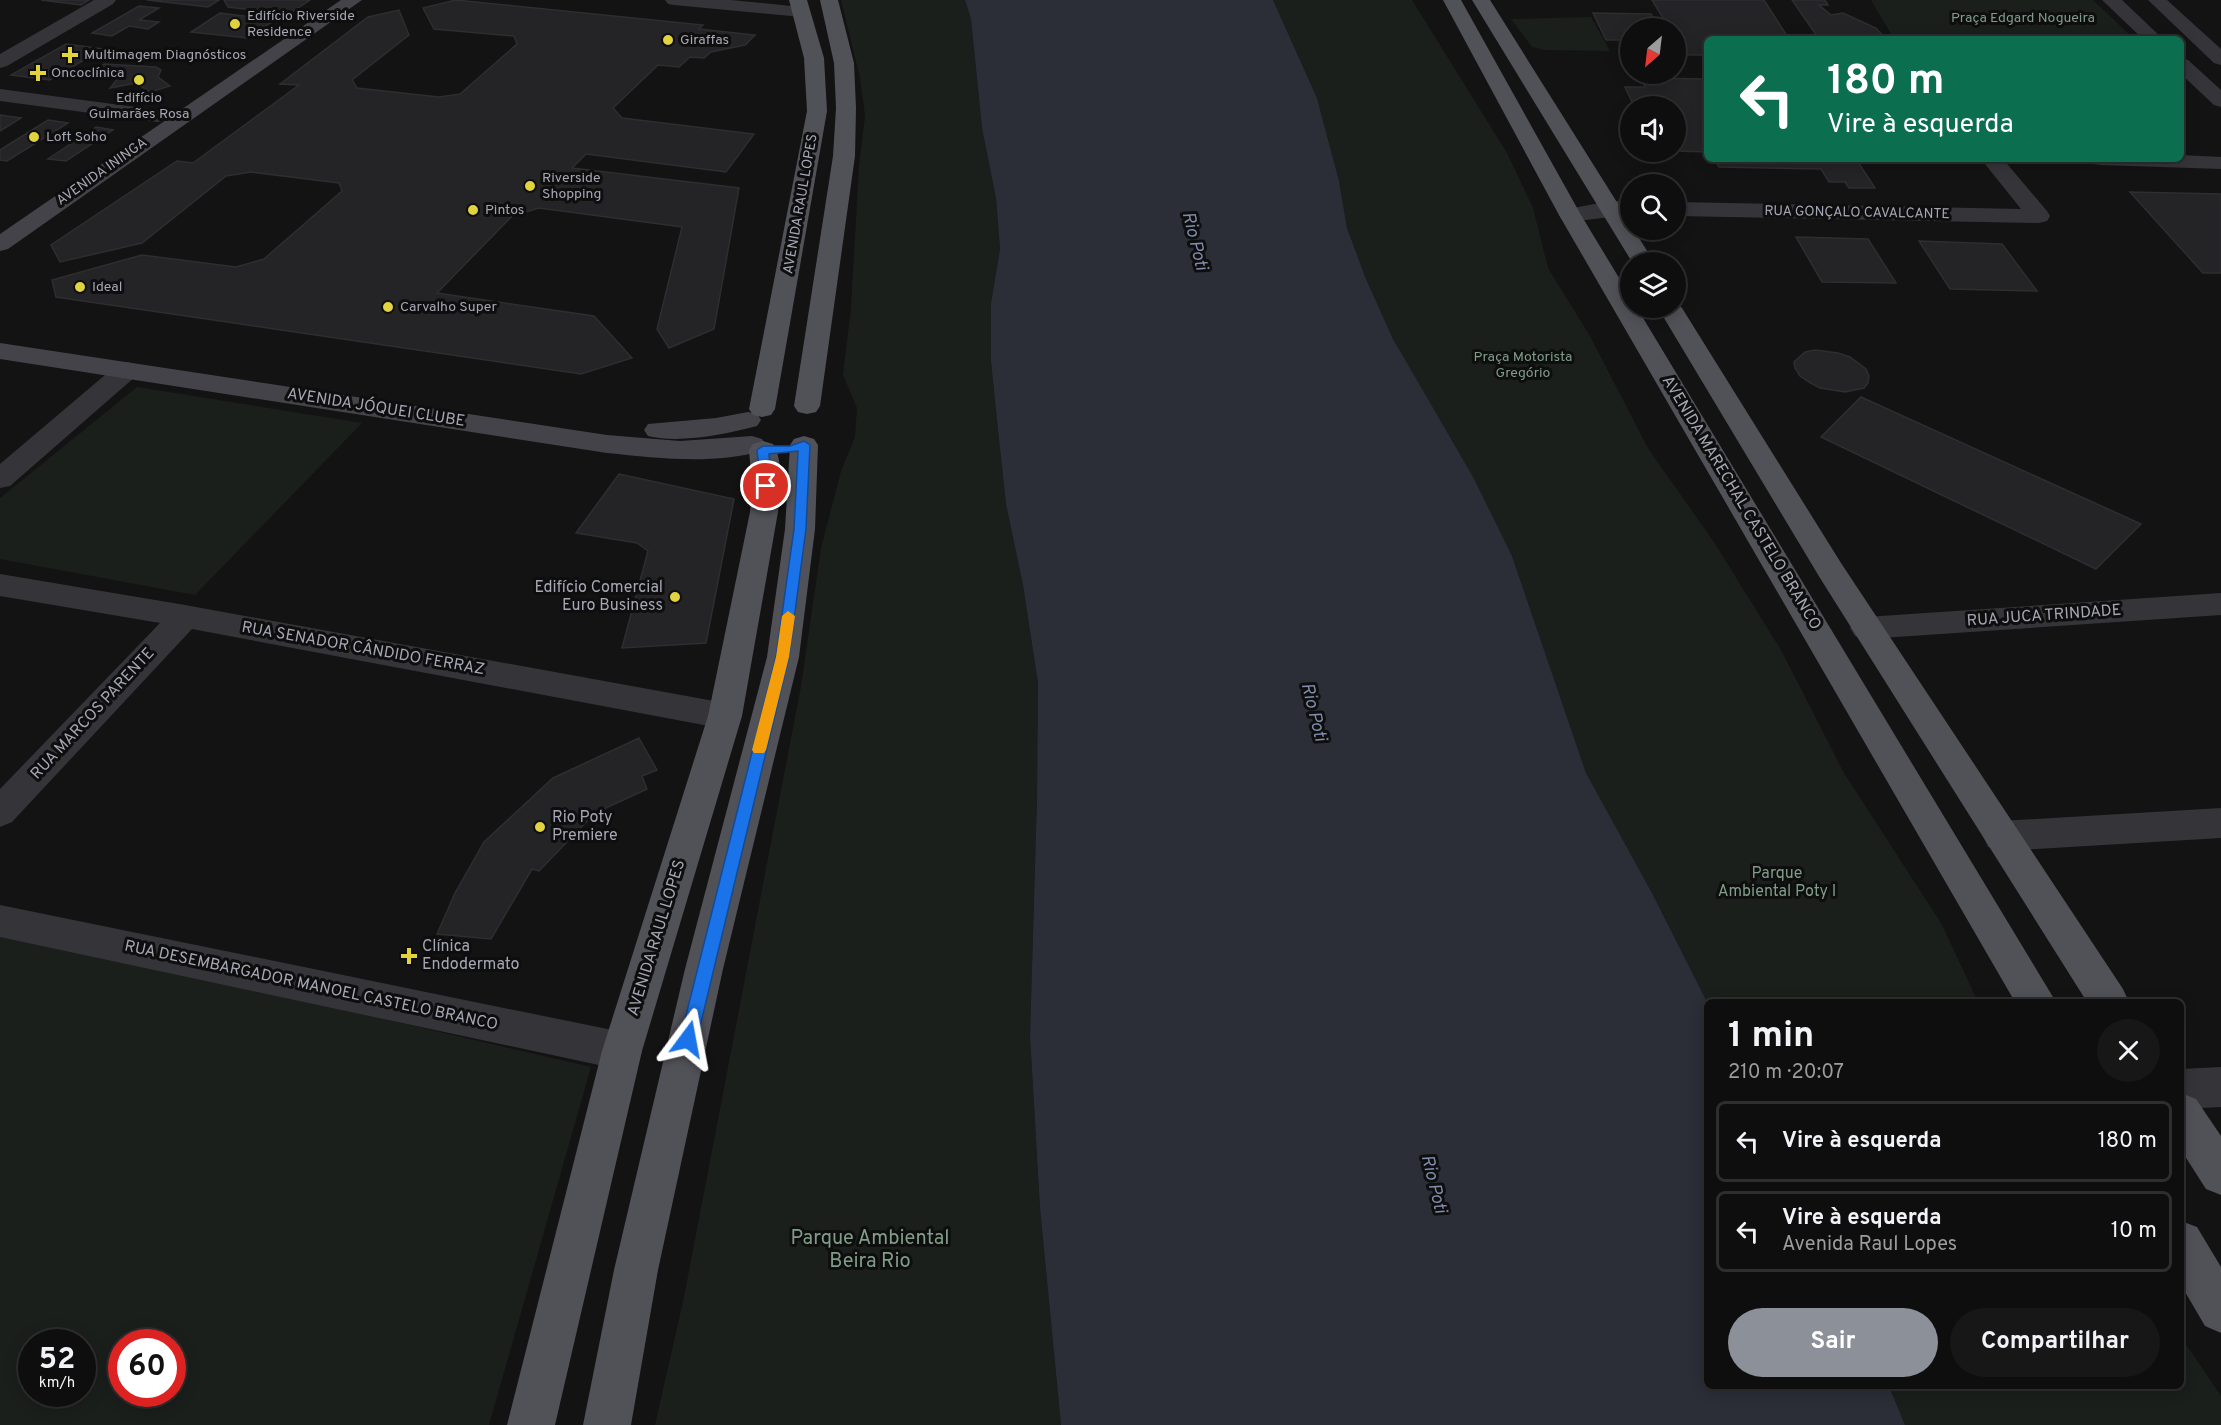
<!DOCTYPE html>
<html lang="pt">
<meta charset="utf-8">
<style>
:root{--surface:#0e0e0f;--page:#171718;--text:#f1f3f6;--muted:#9b9c9e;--line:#2e2e2f;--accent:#8c9099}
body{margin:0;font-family:Overpass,sans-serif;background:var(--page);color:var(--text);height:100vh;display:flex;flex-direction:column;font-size:22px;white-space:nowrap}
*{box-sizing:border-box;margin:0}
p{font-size:20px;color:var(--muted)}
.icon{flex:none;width:33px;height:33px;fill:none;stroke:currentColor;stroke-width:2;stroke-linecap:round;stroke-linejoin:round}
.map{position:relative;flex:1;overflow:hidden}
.sheet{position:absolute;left:1704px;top:999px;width:480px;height:390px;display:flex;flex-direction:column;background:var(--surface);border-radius:9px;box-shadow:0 3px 15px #0003,0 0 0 2px var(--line)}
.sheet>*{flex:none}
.banner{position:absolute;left:1704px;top:36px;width:480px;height:126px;border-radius:9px;box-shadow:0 3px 15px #0003,0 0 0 2px var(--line);background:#0b6e4f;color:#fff;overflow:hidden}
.needle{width:39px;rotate:208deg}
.buttons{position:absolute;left:1620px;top:18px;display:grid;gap:12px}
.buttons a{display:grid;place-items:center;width:66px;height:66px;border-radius:50%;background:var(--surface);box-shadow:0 3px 15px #0003,0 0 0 2px var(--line);font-size:30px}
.speed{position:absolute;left:18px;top:1329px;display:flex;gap:12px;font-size:30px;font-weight:700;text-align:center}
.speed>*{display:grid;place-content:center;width:78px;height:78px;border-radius:50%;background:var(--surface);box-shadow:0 3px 15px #0003,0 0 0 2px var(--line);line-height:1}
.speed small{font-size:15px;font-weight:400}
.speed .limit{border:9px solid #d22;background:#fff;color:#111}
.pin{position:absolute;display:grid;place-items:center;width:51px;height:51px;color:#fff;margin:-26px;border:3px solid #fff;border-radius:50%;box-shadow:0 2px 6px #0007}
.me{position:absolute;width:66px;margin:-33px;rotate:13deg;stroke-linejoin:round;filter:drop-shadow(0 0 4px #0008)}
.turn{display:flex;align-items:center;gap:21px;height:126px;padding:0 24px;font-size:27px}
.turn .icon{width:78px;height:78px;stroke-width:2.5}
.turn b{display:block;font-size:42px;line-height:51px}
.round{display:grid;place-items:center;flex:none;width:63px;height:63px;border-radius:32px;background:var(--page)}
.summary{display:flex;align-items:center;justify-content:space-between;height:102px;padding:0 24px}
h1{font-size:36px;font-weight:700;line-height:45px}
.action{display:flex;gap:12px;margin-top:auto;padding:12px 24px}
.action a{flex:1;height:69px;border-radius:36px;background:var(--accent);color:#fff;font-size:24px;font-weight:700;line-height:69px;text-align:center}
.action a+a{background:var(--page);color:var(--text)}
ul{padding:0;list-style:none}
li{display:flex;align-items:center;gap:18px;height:81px;margin:0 12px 9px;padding:0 12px;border:3px solid var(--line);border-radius:9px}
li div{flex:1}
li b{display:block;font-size:22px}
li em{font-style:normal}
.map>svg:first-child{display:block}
.green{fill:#1a1f1c;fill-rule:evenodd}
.water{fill:#2b2e37}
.building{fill:#242325;stroke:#2e2d30;stroke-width:1.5}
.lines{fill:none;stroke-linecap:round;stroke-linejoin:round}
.minor{fill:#353439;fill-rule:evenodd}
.tertiary{fill:#353439;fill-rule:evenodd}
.secondary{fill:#434349;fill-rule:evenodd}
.primary{fill:#515158;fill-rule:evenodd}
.route{fill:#1a73e8;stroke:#114b97;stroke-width:1.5}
.slow{fill:#f59e0b}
.poi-dot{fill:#e0d33f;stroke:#0e0e0f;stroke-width:2}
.labels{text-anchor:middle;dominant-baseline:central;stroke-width:6;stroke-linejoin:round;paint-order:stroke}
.far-poi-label{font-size:14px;fill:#a6a7b4;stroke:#0e0e0f;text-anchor:start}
.far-park-label{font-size:14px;fill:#7f9d88;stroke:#0e0e0f}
.far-street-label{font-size:14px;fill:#a6a7b4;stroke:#0e0e0f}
.street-label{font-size:16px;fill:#a6a7b4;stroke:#0e0e0f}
.poi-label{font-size:16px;fill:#a6a7b4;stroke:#0e0e0f;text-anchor:start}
.park-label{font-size:16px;fill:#7f9d88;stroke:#0e0e0f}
.water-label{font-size:18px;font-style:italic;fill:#808cac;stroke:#0e0e0f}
.near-park-label{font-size:20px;fill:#7f9d88;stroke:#0e0e0f}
</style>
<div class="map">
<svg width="2221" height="1425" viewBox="0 0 2221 1425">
<rect width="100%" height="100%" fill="#131314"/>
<g class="green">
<path d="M841,0h124l6,19 11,109 14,70 4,51 -9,54v58l7,69 8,74 17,81 15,98 -1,116 -7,237 10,172 21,217h-406l29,-128 117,-611 20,-138 20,-77 14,-34 2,-29 -14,-33 8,-67 8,-141 6,-51 -5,-38z"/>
<path d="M1273,0h139l95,153 26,55 15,60 42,68 59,114 65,92 67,108 63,123 97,150 37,79h-271l-55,-109 -66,-120 -74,-217 -119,-217 -27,-60 -19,-51 -8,-47 -22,-83z"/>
<path d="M1871,0h222l40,38 -242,-4z"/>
<path d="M1591,17l19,34 -65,-1 -13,-3 -21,-28z"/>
<path d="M137,387l225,36 -167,172 -195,-36v-61z"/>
<path d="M0,930l591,137 -102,358h-489zM32,1342h50v52h-50zM122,1342h50v52h-50z"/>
<path d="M2181,1337l40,59v29h-316l-16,-39h292z"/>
</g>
<path class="water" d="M965,0h308l44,98 22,83 8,47 19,51 27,60 80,138 39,79 74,217 66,120 55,109v384h182l16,39h-844l-21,-217 -10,-172 7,-237 1,-116 -15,-98 -17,-81 -8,-74 -7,-69v-58l9,-54 -4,-51 -14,-70 -11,-109z"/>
<g class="building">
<path d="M41,0h48l-8,5z"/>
<path d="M147,0h72l-11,7z"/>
<path d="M224,0h86l-21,14 -61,-7z"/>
<path d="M456,0l247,25 -4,4 56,6 -10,10 -34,7 -7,6 -14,-1 -11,10 -21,-2 -45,43 9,10 132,16 -28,38 -140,-18 -14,14 167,20 -25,141 -45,19 -12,-19 25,-102 -143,-19 -27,8 -75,77 157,23 38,42 -51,16 -525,-77 -4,-17 90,-25 94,12 28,-8 78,-68 -3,-8 -88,-11 -25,4 -84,67 -82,19 -9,-17 126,-84 16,2 106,-78 -19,-1 88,-67 31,-7 10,25 -57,45 5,8 82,9 21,-3 57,-50 -3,-8 -80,-7 -11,-21z"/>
<path d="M1652,0h112l25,39h-82v16h-23l-8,-15v-12h-7z"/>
<path d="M1792,0h33l3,5h-9l12,10 12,-2 33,15 9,10 -66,1z"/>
<path d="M139,6l20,2 -20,12 20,2 -11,7 -19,-3 -17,10 -20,-3z"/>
<path d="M220,13l55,7 -28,18 -56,-6z"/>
<path d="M1593,13l58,1 8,14h-29v12h-24z"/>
<path d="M66,44l37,5 -53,31 -39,-5z"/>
<path d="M104,64l52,3 5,3 -3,7 12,9 -20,6 -14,-9 -26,5 9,-11 -31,-2z"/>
<path d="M1641,78l66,1v73l-31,-1v-45h-42l-9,-19h20z"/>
<path d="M0,115l21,3 -21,13z"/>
<path d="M48,120l20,3 -61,38 -7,-1v-10z"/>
<path d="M96,127l17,3 -47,31 -18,-2z"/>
<path d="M1714,159h142l19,29h-26l-4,-6h-16l-8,-13 -102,-2z"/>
<path d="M2130,192l91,2v79h-18z"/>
<path d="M1796,237l72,2 28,44 -74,-1z"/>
<path d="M1919,241l83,3 35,47 -87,-2z"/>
<path d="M1815,350l23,3 12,4 16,12 3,7 -1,7 -4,5 -19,4 -25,-4 -11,-6 -9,-6 -5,-8 -1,-6 11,-10z"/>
<path d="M1861,397l280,127 -45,45 -275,-132z"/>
<path d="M619,474l115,25 -28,144 -84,5 26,-97 -11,-8 -61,-10z"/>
<path d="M639,738l18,32 -15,6 5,13 -52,24 -56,58 -7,-2 -41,70 -54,-5 18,-41 29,-51 69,-64z"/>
</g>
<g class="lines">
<g class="minor">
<path d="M94,0h22l-3,4 -106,62 -7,2v-14z"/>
<path d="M665,0h66l70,7 6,1 3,4 -3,4 -6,1 -127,-12 -6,-1z"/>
<path d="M2102,0h20l41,39h-20z"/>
<path d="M2148,0h19l54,49v16l-7,-2z"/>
<path d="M2181,58l7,2 33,30v17l-7,-2 -33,-31z"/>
<path d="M0,89l158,21 7,2 3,4 -3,4 -7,2 -158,-21z"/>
<path d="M2181,155l40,2v12l-120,-4 -8,-1 -3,-5h91z"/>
<path d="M1981,159h22l44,52 3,5 -3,5 -8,2 -363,-7v-14l345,7z"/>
<path d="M1611,201h19v14c-18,0 -53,9 -68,5l-3,-5 3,-5z"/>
<path d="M127,362l9,2 4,6 -4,6 -126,110 -10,2v-24l118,-100z"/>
<path d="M0,574l185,31 540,98 12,4 5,9 -5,9 -12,4 -533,-100 -180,193 -12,5v-38l160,-166 -160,-27z"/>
<path d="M2221,593v22l-355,24 -11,-3 -5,-8 5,-8 11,-3z"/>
<path d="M2221,808v30l-220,13 -13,-4 -5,-11 5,-11 13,-4z"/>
<path d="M0,905l622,127 14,6 6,13 -6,13 -14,6 -622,-133z"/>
</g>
<path class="tertiary" d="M2221,1067v40l-40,2v-40z"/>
<g class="secondary">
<path d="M341,0h21l-354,249 -8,2v-17z"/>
<path d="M0,343l607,92 73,6 72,-5 10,3 4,6 -4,6c-51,14 -104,7 -155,2l-607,-94z"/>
<path d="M748,412l9,2 4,6 -4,6c-31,8 -77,18 -109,10l-4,-6 4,-6 68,-6z"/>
</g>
<g class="primary">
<path d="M789,0h18l17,58 3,53 -52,298 -4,6 -9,2 -9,-2 -4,-6 58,-298 -3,-53z"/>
<path d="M820,0h18l16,63 2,45 -1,48 -35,250 -4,6 -9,2 -9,-2 -4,-6 39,-250 3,-48 -2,-45z"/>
<path d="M1443,0h18l120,215 49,81v12h7l419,694h-41l-456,-787z"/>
<path d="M1472,0h18l140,223v7h4l20,32h-22z"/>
<path d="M1676,302l6,6 159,255 282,426 6,13h-42l-267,-424 -162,-270h18z"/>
<path d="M804,436l10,3 4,6 -3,84 -16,128 -76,312 -65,301 -27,155h-48l31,-155 71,-301 82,-312 18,-128 5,-84 4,-6z"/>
<path d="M763,441l10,3c11,17 7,48 5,68l-36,204 -100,335 -87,374h-48l95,-374 106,-335 42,-204 2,-26 -3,-36 4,-6z"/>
<path d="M2181,1093l15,6 25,37v59l-15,-6 -25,-39z"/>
<path d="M2181,1221l16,6 24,40v66l-16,-7 -24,-41z"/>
</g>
</g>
<path class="route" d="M804,441l6,4 -4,84 -17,128 -92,382 -3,5 -6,3 -5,-3 -3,-5 96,-382 18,-128 4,-78 -29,3 3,32 -6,3 -5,-3 -4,-36 6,-4h27z"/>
<path class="slow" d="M788,611l7,5 -6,41 -23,93 -2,3h-10l-2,-3 24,-93 6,-41z"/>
<g class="poi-dot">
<circle cx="235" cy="24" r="6"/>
<circle cx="668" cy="40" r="6"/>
<path d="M67 46h6v6h6v6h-6v6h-6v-6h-6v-6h6z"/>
<path d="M35 64h6v6h6v6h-6v6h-6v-6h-6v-6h6z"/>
<circle cx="139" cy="80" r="6"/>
<circle cx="34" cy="137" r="6"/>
<circle cx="530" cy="186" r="6"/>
<circle cx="473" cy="210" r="6"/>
<circle cx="80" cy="287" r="6"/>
<circle cx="388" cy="307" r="6"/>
<circle cx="675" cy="597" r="6"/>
<circle cx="540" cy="827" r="6"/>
<path d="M406 947h6v6h6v6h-6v6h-6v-6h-6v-6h6z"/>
</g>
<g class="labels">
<g class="far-poi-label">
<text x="247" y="16">Edifício Riverside<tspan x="247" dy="16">Residence</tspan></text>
<text x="680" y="40">Giraffas</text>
<text x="84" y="55">Multimagem Diagnósticos</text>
<text x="51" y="73">Oncoclínica</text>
<text x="139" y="98" text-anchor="middle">Edifício<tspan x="139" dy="16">Guimarães Rosa</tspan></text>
<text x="46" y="137">Loft Soho</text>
<text x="542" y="178">Riverside<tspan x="542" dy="16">Shopping</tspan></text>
<text x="485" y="210">Pintos</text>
<text x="92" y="287">Ideal</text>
<text x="400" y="307">Carvalho Super</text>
</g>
<g class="far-park-label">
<text x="2023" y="18">Praça Edgard Nogueira</text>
<text x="1523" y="357">Praça Motorista<tspan x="1523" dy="16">Gregório</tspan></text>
</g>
<g class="far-street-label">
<text transform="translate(102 172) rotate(-35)">AVENIDA ININGA</text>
<text transform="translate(801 204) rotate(-80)">AVENIDA RAUL LOPES</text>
<text transform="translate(1857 213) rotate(1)">RUA GONÇALO CAVALCANTE</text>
</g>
<g class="street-label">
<text transform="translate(376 408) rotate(9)">AVENIDA JÓQUEI CLUBE</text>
<text transform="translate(1741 503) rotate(59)">AVENIDA MARECHAL CASTELO BRANCO</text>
<text transform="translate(2044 616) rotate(-4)">RUA JUCA TRINDADE</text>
<text transform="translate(363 649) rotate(10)">RUA SENADOR CÂNDIDO FERRAZ</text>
<text transform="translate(93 714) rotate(-47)">RUA MARCOS PARENTE</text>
<text transform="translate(657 938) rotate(-73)">AVENIDA RAUL LOPES</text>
<text transform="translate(311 986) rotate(12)">RUA DESEMBARGADOR MANOEL CASTELO BRANCO</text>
</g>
<g class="poi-label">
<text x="663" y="588" text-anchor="end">Edifício Comercial<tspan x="663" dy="18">Euro Business</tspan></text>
<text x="552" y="818">Rio Poty<tspan x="552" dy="18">Premiere</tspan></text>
<text x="422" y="947">Clínica<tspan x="422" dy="18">Endodermato</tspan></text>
</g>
<g class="park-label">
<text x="1777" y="874">Parque<tspan x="1777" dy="18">Ambiental Poty I</tspan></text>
</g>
<g class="water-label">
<text transform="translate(1194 241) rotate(76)">Rio Poti</text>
<text transform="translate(1313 712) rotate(76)">Rio Poti</text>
<text transform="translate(1433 1184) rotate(76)">Rio Poti</text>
</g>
<g class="near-park-label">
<text x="870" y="1239">Parque Ambiental<tspan x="870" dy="23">Beira Rio</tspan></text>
</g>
</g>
</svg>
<div class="buttons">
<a><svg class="needle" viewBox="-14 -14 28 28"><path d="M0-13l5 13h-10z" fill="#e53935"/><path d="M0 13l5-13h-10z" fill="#9b9c9e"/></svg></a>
<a><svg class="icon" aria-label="sound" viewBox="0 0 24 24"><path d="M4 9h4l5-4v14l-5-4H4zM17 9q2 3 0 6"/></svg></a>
<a><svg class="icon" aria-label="search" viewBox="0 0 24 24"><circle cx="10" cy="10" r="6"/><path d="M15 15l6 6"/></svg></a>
<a><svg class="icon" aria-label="layers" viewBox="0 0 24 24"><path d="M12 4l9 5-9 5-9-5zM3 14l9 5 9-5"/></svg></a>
</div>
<div class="speed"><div>52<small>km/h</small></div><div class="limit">60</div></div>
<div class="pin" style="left:766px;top:486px;background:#d93025"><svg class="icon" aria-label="arrive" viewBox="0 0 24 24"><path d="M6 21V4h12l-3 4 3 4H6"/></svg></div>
<svg class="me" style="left:688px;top:1039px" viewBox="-20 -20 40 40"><path d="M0-17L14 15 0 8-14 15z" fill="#1a73e8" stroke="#fff" stroke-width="4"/></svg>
<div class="banner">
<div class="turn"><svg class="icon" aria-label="left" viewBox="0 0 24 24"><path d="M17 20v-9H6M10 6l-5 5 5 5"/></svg><div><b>180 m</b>Vire à esquerda</div></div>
</div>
<section class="sheet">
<div class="summary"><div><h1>1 min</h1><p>210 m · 20:07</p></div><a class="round"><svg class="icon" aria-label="close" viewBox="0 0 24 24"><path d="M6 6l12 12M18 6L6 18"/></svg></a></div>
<ul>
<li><svg class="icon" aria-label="left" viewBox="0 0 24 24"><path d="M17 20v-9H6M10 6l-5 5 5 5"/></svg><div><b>Vire à esquerda</b></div><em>180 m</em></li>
<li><svg class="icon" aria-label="left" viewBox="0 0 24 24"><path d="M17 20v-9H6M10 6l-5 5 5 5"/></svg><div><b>Vire à esquerda</b><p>Avenida Raul Lopes</p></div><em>10 m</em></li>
</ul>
<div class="action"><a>Sair</a><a>Compartilhar</a></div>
</section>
</div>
